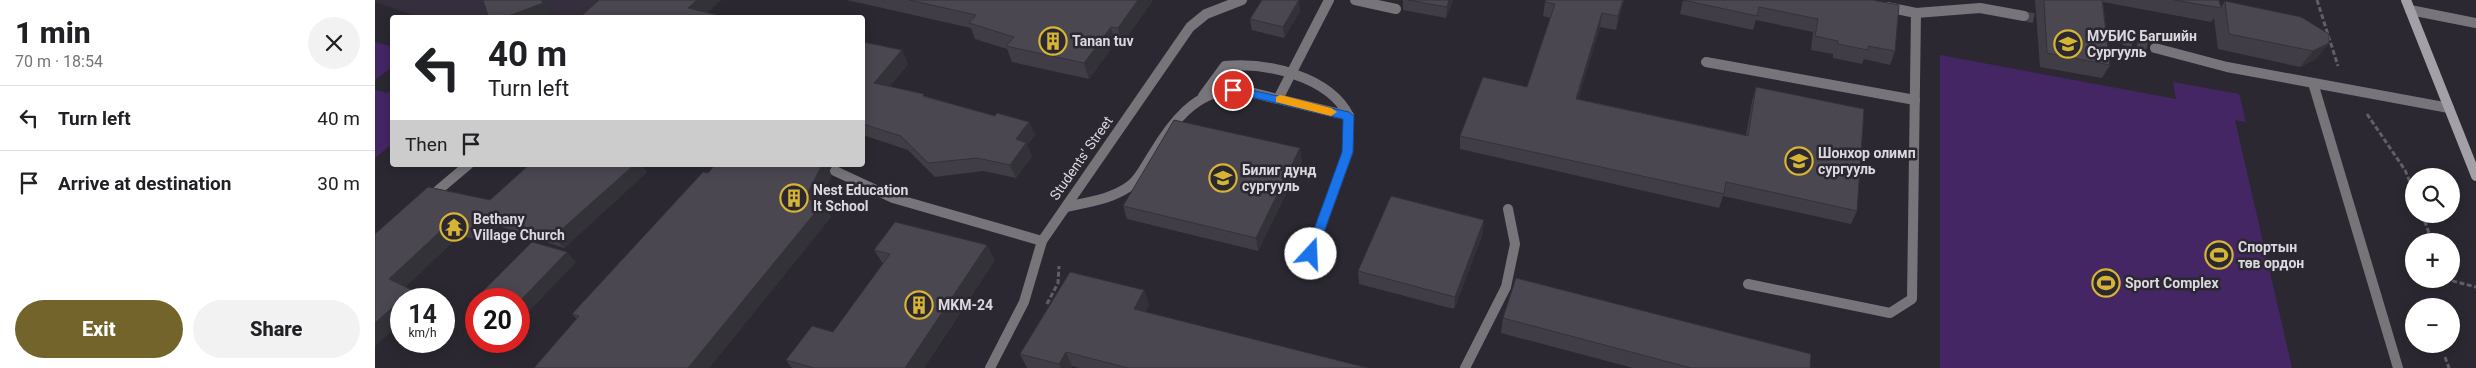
<!DOCTYPE html>
<meta charset="utf-8">
<style>
:root{--surface:#fff;--page:#f2f2f2;--text:#202124;--muted:#757577;--line:#e0e0e0;--accent:#72642b}
body{margin:0;font-family:Roboto,sans-serif;background:var(--page);color:var(--text);height:100vh;display:flex;flex-direction:column;font-size:19px;white-space:nowrap}
*{box-sizing:border-box;margin:0}
p{font-size:16px;color:var(--muted)}
.icon{flex:none;width:28px;height:28px;fill:none;stroke:currentColor;stroke-width:2;stroke-linecap:round;stroke-linejoin:round}
.map{position:relative;flex:1;overflow:hidden}
.sheet{display:flex;flex-direction:column;background:var(--surface);width:375px}
.sheet>*{flex:none}
.guide{position:absolute;left:15px;top:15px;width:475px;height:152px;border-radius:5px;box-shadow:0 2px 12px #0003;background:#fff;color:var(--text);overflow:hidden}
.tools{position:absolute;left:2030px;top:168px;display:grid;gap:10px}
.tools a{display:grid;place-items:center;width:55px;height:55px;border-radius:50%;background:var(--surface);box-shadow:0 2px 12px #0003;font-size:25px}
.speed{position:absolute;left:15px;top:288px;display:flex;gap:10px;font-size:25px;font-weight:700;text-align:center}
.speed>*{display:grid;place-content:center;width:65px;height:65px;border-radius:50%;background:var(--surface);box-shadow:0 2px 12px #0003;line-height:1}
.speed small{font-size:12px;font-weight:400}
.speed .limit{border:8px solid #d22;background:#fff;color:#111}
.pin{position:absolute;display:grid;place-items:center;width:42px;height:42px;color:#fff;margin:-21px;border:2px solid #fff;border-radius:50%;box-shadow:0 1px 5px #0007}
.me{position:absolute;width:55px;margin:-28px;rotate:20deg;stroke-linejoin:round;filter:drop-shadow(0 0 4px #0008)}
.turn{display:flex;align-items:center;gap:18px;height:105px;padding:0 15px;font-size:22px}
.turn .icon{width:65px;height:65px;stroke-width:2.5}
.turn b{display:block;font-size:35px;line-height:42px}
.then{display:flex;align-items:center;height:48px;padding:0 15px;background:#0003;gap:10px;font-size:19px}
.round{display:grid;place-items:center;flex:none;width:52px;height:52px;border-radius:26px;background:var(--page)}
.overview{display:flex;align-items:center;justify-content:space-between;height:85px;padding:0 15px}
h1{font-size:30px;font-weight:800;line-height:38px}
.primary-button{display:flex;gap:10px;margin-top:auto;padding:10px 15px}
.primary-button a{flex:1;height:58px;border-radius:30px;background:var(--accent);color:#fff;font-size:20px;font-weight:800;line-height:58px;text-align:center}
.primary-button a+a{background:var(--page);color:var(--text)}
ul{padding:0;list-style:none}
li{display:flex;align-items:center;gap:15px;height:65px;padding:0 15px;border-top:1px solid var(--line)}
li div{flex:1}
li b{display:block;font-size:19px}
li em{font-style:normal}
main{display:flex;flex:1;min-height:0}
.map>svg:first-child{display:block}
.built{fill:#352e3d}
.green{fill:#442665}
.lines{fill:none;stroke-linecap:round;stroke-linejoin:round}
.minor-tunnel{stroke:#45434b;stroke-width:10;stroke-dasharray:10 5;stroke-linecap:butt}
.path{stroke:#615e67;stroke-width:3;stroke-dasharray:5 2.5;stroke-linecap:butt}
.service{stroke:#77757a;stroke-width:10}
.minor{stroke:#77757a;stroke-width:10}
.secondary{stroke:#a4a0a8;stroke-width:10}
.wall{fill:#403d46}
.shaded-wall{fill:#343239}
.building{fill:#4b4751;stroke:#343239}
.route{fill:#1a73e8;stroke:#114b97}
.slow{fill:#f59e0b}
.labels{text-anchor:middle;dominant-baseline:central;stroke-width:5;stroke-linejoin:round;paint-order:stroke}
.poi-label{font-size:14px;font-weight:bold;fill:#dbd9df;stroke:#2b2831;text-anchor:start}
.street-label{font-size:14px;fill:#dbd9df;stroke:#2b2831}
</style>
<main>
<section class="sheet">
<div class="overview"><div><h1>1 min</h1><p>70 m · 18:54</p></div><a class="round"><svg class="icon" aria-label="close" viewBox="0 0 24 24"><path d="M6 6l12 12M18 6L6 18"/></svg></a></div>
<ul>
<li><svg class="icon" aria-label="left" viewBox="0 0 24 24"><path d="M17 20v-9H6M10 6l-5 5 5 5"/></svg><div><b>Turn left</b></div><em>40 m</em></li>
<li><svg class="icon" aria-label="arrive" viewBox="0 0 24 24"><path d="M6 21V4h12l-3 4 3 4H6"/></svg><div><b>Arrive at destination</b></div><em>30 m</em></li>
</ul>
<div class="primary-button"><a>Exit</a><a>Share</a></div>
</section>
<div class="map">
<svg width="2101" height="368" viewBox="0 0 2101 368">
<rect width="100%" height="100%" fill="#2b2831"/>
<path class="built" d="M0,0h237l-21,18 -172,-1 -44,-15z"/>
<g class="green">
<path d="M0,42l18,5 -1,20 -17,13z"/>
<path d="M1565,55l236,44 -3,-17 66,12 7,28 -11,-2 57,248h-352z"/>
<path d="M17,89v55l-17,14v-68l12,3z"/>
</g>
<g class="lines">
<g class="minor-tunnel">
<path d="M1649,16l26,6"/>
<path d="M1719,32l61,16"/>
</g>
<g class="path">
<path d="M1942,0l21,66"/>
<path d="M1992,114l38,56 9,22"/>
<path d="M2047,214l10,27"/>
<path d="M2070,279l31,8"/>
<path d="M672,304l11,-21 1,-17"/>
<path d="M2070,357l4,11"/>
</g>
<g class="service">
<path d="M980,0l41,9"/>
<path d="M2035,10l66,13"/>
<path d="M1331,62l209,38"/>
<path d="M1938,83l85,285"/>
<path d="M828,96l22,-30c41,-4 104,10 124,50"/>
<path d="M691,207c22,-5 47,-8 65,-22 10,-8 15,-21 22,-31 18,-30 42,-63 80,-64 15,0 30,6 45,9"/>
<path d="M936,254l37,-102 1,-36 -71,-17 51,-99"/>
<path d="M1373,284l142,29 22,-14 4,-286"/>
</g>
<g class="minor">
<path d="M1512,7l29,6 64,-5 44,8"/>
<path d="M1780,48l72,19 222,41"/>
<path d="M460,171l58,27 149,43"/>
<path d="M55,197l38,-32"/>
<path d="M615,368l34,-66 18,-61 148,-214 16,-13 36,-14"/>
<path d="M1090,368l41,-81 9,-43 -7,-35"/>
</g>
<path class="secondary" d="M2031,0l70,176"/>
</g>
<g class="wall">
<path d="M472,0h306l-31,44 -7,-1 -26,36 -77,-17 -5,-13 -32,-10 -4,-11z"/>
<path d="M1028,0h50l-7,18 -43,-8z"/>
<path d="M1249,0l-8,30 -16,-3 -22,72 168,36 6,-34 4,-14 101,124 -6,13 -128,-28 -4,12 -259,-59v-13l67,-49 24,-69 -8,-2 2,-14z"/>
<path d="M1308,0h189l23,51 -5,14 -26,-6 -2,5 -29,-6v-4l-22,-4 2,-18 -57,-12 -3,10 -73,-16z"/>
<path d="M1660,0h184l2,7 4,-6 104,42 -13,16 -16,8 -82,-18 -4,-31 -3,4 -108,-20 7,63 -8,13 -62,-11z"/>
<path d="M925,11l-16,27 -32,-8 -2,-11z"/>
<path d="M488,42l45,22 -18,22 105,30 34,6 6,13 -8,10 5,11 -16,22 -33,-7 -48,6 -27,-27 -45,-15v2z"/>
<path d="M927,161l-44,90 -131,-32 -4,-13z"/>
<path d="M154,165h112l6,7 -83,76 -65,-22 -18,14 -22,-4 -54,51 -4,12v23l-26,24v-112l115,-34z"/>
<path d="M454,169l2,8 -13,25 5,1 8,14 -122,151h-175l43,-49 -5,-5 136,-141z"/>
<path d="M1108,233l-29,76 -95,-25 -1,-13z"/>
<path d="M499,250l121,10 -71,108h-132l-6,-8 47,-28 50,-68z"/>
<path d="M769,290l5,15 -4,7 223,56h-288l-8,-2 -1,2h-44l-7,-14z"/>
<path d="M1128,318l307,50h-177l-132,-35z"/>
</g>
<g class="shaded-wall">
<path d="M166,0h4l6,13 -11,5h-37z"/>
<path d="M322,0h24l-19,18 -14,-10z"/>
<path d="M763,0h15l-31,44 -4,-16z"/>
<path d="M924,0l1,11 -16,27 -1,-11z"/>
<path d="M1074,0h4l-7,18 1,-11z"/>
<path d="M1248,0h1l-8,30 2,-14z"/>
<path d="M1227,13l-2,14 -26,86 2,-14z"/>
<path d="M736,27l4,16 -26,36 -5,-16z"/>
<path d="M1954,43l-13,16 -16,8 13,-16z"/>
<path d="M527,50l6,14 -27,33 -7,-14z"/>
<path d="M654,122l6,13 -8,10 5,11 -16,22 -6,-13 6,-26z"/>
<path d="M925,148l2,13 -44,90 -2,-13z"/>
<path d="M259,165h7l6,7 -83,76 -11,-11z"/>
<path d="M447,165h11l-4,4 2,8 -18,35 -8,-14z"/>
<path d="M448,203l8,14 -122,151h-21z"/>
<path d="M113,215l11,11 -18,14 -12,-11z"/>
<path d="M1109,220l-1,13 -29,76 1,-12z"/>
<path d="M72,225l12,11 -57,54 -13,-11z"/>
<path d="M612,245l8,15 -71,108h-19z"/>
<path d="M192,252l9,10 -56,59 -1,-1v-18z"/>
<path d="M37,290l11,9h-21z"/>
<path d="M769,290l5,15 -10,19 -5,-15z"/>
<path d="M26,299v23l-26,24v-23z"/>
<path d="M691,352l6,14 -1,2h-10l-2,-4z"/>
</g>
<g class="building">
<path d="M108,0h58l2,3 -40,15h-14z"/>
<path d="M224,0h98l-9,8 42,10h-151z"/>
<path d="M534,0h229l-20,28 -7,-1 -27,36 -78,-17 8,-9 -45,-14 7,-8z"/>
<path d="M887,0h37l-16,27 -33,-8z"/>
<path d="M1033,0h41l-2,7z"/>
<path d="M1171,0h77l-5,16 -16,-3 -26,86 172,37 8,-49 108,22 -7,102 -131,-29 -2,12 -264,-58 23,-59 44,10 28,-83 -10,-2z"/>
<path d="M1308,0h189l27,5 -4,46 -27,-5v4l-30,-6v-3l-23,-5 3,-17 -59,-12 -2,9z"/>
<path d="M1669,0h58l8,65 -63,-12z"/>
<path d="M1799,0h45l2,8z"/>
<path d="M1850,1l76,16 28,17v9l-16,8 -84,-17z"/>
<path d="M488,42l39,8 -28,33 50,11 -1,2 72,20 2,-3 32,9 -13,17 10,4 -16,22 -33,-7 -49,5 -27,-27 -38,-12z"/>
<path d="M799,120l126,28 -44,90 -133,-32z"/>
<path d="M154,165h105l-81,72 -65,-22 -19,14 -22,-4 -58,54 23,11 -37,33v-89l53,-47 62,13z"/>
<path d="M340,165h107l-17,33 18,5 -135,165h-154l45,-52 -7,-2 131,-142 5,1z"/>
<path d="M1016,196l93,24 -29,77 -97,-26z"/>
<path d="M520,222l92,23 -82,123h-91l-28,-8 26,-34 21,6 57,-78 -16,-4z"/>
<path d="M157,242l35,10 -48,50v-3h-43v3l-3,-1z"/>
<path d="M695,272l74,18 -10,19 234,59h-240l-62,-16 -7,12 -39,-10z"/>
<path d="M1141,278l295,76 -1,14h-119l-188,-50z"/>
</g>
<path class="route" d="M858,86l116,26 5,4 -1,36 -38,105h-8l-2,-3 37,-102 1,-33 -113,-27 -2,-2z"/>
<path class="slow" d="M905,95l51,13 6,4 -6,4 -55,-14v-5z"/>
<defs>
<g id="building-ring" transform="scale(1.4375)"><circle r="9.5" fill="#2b2831" stroke="#d6b534" stroke-width="1.5"/><path d="M-4-6H4V6H1V3H-1V6H-4ZM-2.5-4.3h1.7v1.8h-1.7ZM.8-4.3h1.7v1.8H.8ZM-2.5-1h1.7V.8h-1.7ZM.8-1h1.7V.8H.8Z" fill="#d6b534"/></g>
<g id="university-ring" transform="scale(1.4375)"><circle r="9.5" fill="#2b2831" stroke="#d6b534" stroke-width="1.5"/><path d="M0-5L7-2L0 1L-7-2ZM-4 1L0 2.5L4 1V4Q0 6-4 4Z" fill="#d6b534"/></g>
<g id="school-ring" transform="scale(1.4375)"><circle r="9.5" fill="#2b2831" stroke="#d6b534" stroke-width="1.5"/><path d="M0-5L7-2L0 1L-7-2ZM-4 1L0 2.5L4 1V4Q0 6-4 4Z" fill="#d6b534"/></g>
<g id="temple-ring" transform="scale(1.4375)"><circle r="9.5" fill="#2b2831" stroke="#d6b534" stroke-width="1.5"/><path d="M0-6L5-2H3V0L6.5 2.5H4V6H1.5V3h-3V6H-4V2.5H-6.5L-3 0V-2H-5Z" fill="#d6b534"/></g>
<g id="stadium-ring" transform="scale(1.4375)"><circle r="9.5" fill="#2b2831" stroke="#d6b534" stroke-width="1.5"/><path d="M0-5a6.5 5 0 1 0 0 10a6.5 5 0 1 0 0-10ZM-3.5-1.8h7v3.6h-7Z" fill="#d6b534"/></g>
</defs>
<g fill-rule="evenodd">
<use href="#building-ring" x="678" y="41"/>
<use href="#university-ring" x="1693" y="44"/>
<use href="#school-ring" x="1424" y="161"/>
<use href="#university-ring" x="848" y="178"/>
<use href="#building-ring" x="419" y="198"/>
<use href="#temple-ring" x="79" y="227"/>
<use href="#stadium-ring" x="1844" y="255"/>
<use href="#stadium-ring" x="1731" y="283"/>
<use href="#building-ring" x="544" y="305"/>
</g>
<g class="labels">
<g class="poi-label">
<text x="1712" y="36">МУБИС Багшийн<tspan x="1712" dy="16">Сургууль</tspan></text>
<text x="697" y="41">Tanan tuv</text>
<text x="1443" y="153">Шонхор олимп<tspan x="1443" dy="16">сургууль</tspan></text>
<text x="867" y="170">Билиг дунд<tspan x="867" dy="16">сургууль</tspan></text>
<text x="438" y="190">Nest Education<tspan x="438" dy="16">It School</tspan></text>
<text x="98" y="219">Bethany<tspan x="98" dy="16">Village Church</tspan></text>
<text x="1863" y="247">Спортын<tspan x="1863" dy="16">төв ордон</tspan></text>
<text x="1750" y="283">Sport Complex</text>
<text x="563" y="305">MKM-24</text>
</g>
<g class="street-label">
<text transform="translate(706 158) rotate(-55)">Students' Street</text>
</g>
</g>
</svg>
<div class="tools">
<a><svg class="icon" aria-label="search" viewBox="0 0 24 24"><circle cx="10" cy="10" r="6"/><path d="M15 15l6 6"/></svg></a>
<a>+</a>
<a>−</a>
</div>
<div class="speed"><div>14<small>km/h</small></div><div class="limit">20</div></div>
<div class="pin" style="left:858px;top:90px;background:#d93025"><svg class="icon" aria-label="arrive" viewBox="0 0 24 24"><path d="M6 21V4h12l-3 4 3 4H6"/></svg></div>
<svg class="me" style="left:936px;top:254px" viewBox="-20 -20 40 40"><circle r="19" fill="#fff"/><path d="M0-13L10 11 0 6-10 11z" fill="#1a73e8"/></svg>
<div class="guide">
<div class="turn"><svg class="icon" aria-label="left" viewBox="0 0 24 24"><path d="M17 20v-9H6M10 6l-5 5 5 5"/></svg><div><b>40 m</b>Turn left</div></div>
<div class="then">Then<svg class="icon" aria-label="arrive" viewBox="0 0 24 24"><path d="M6 21V4h12l-3 4 3 4H6"/></svg></div>
</div>
</div>
</main>
